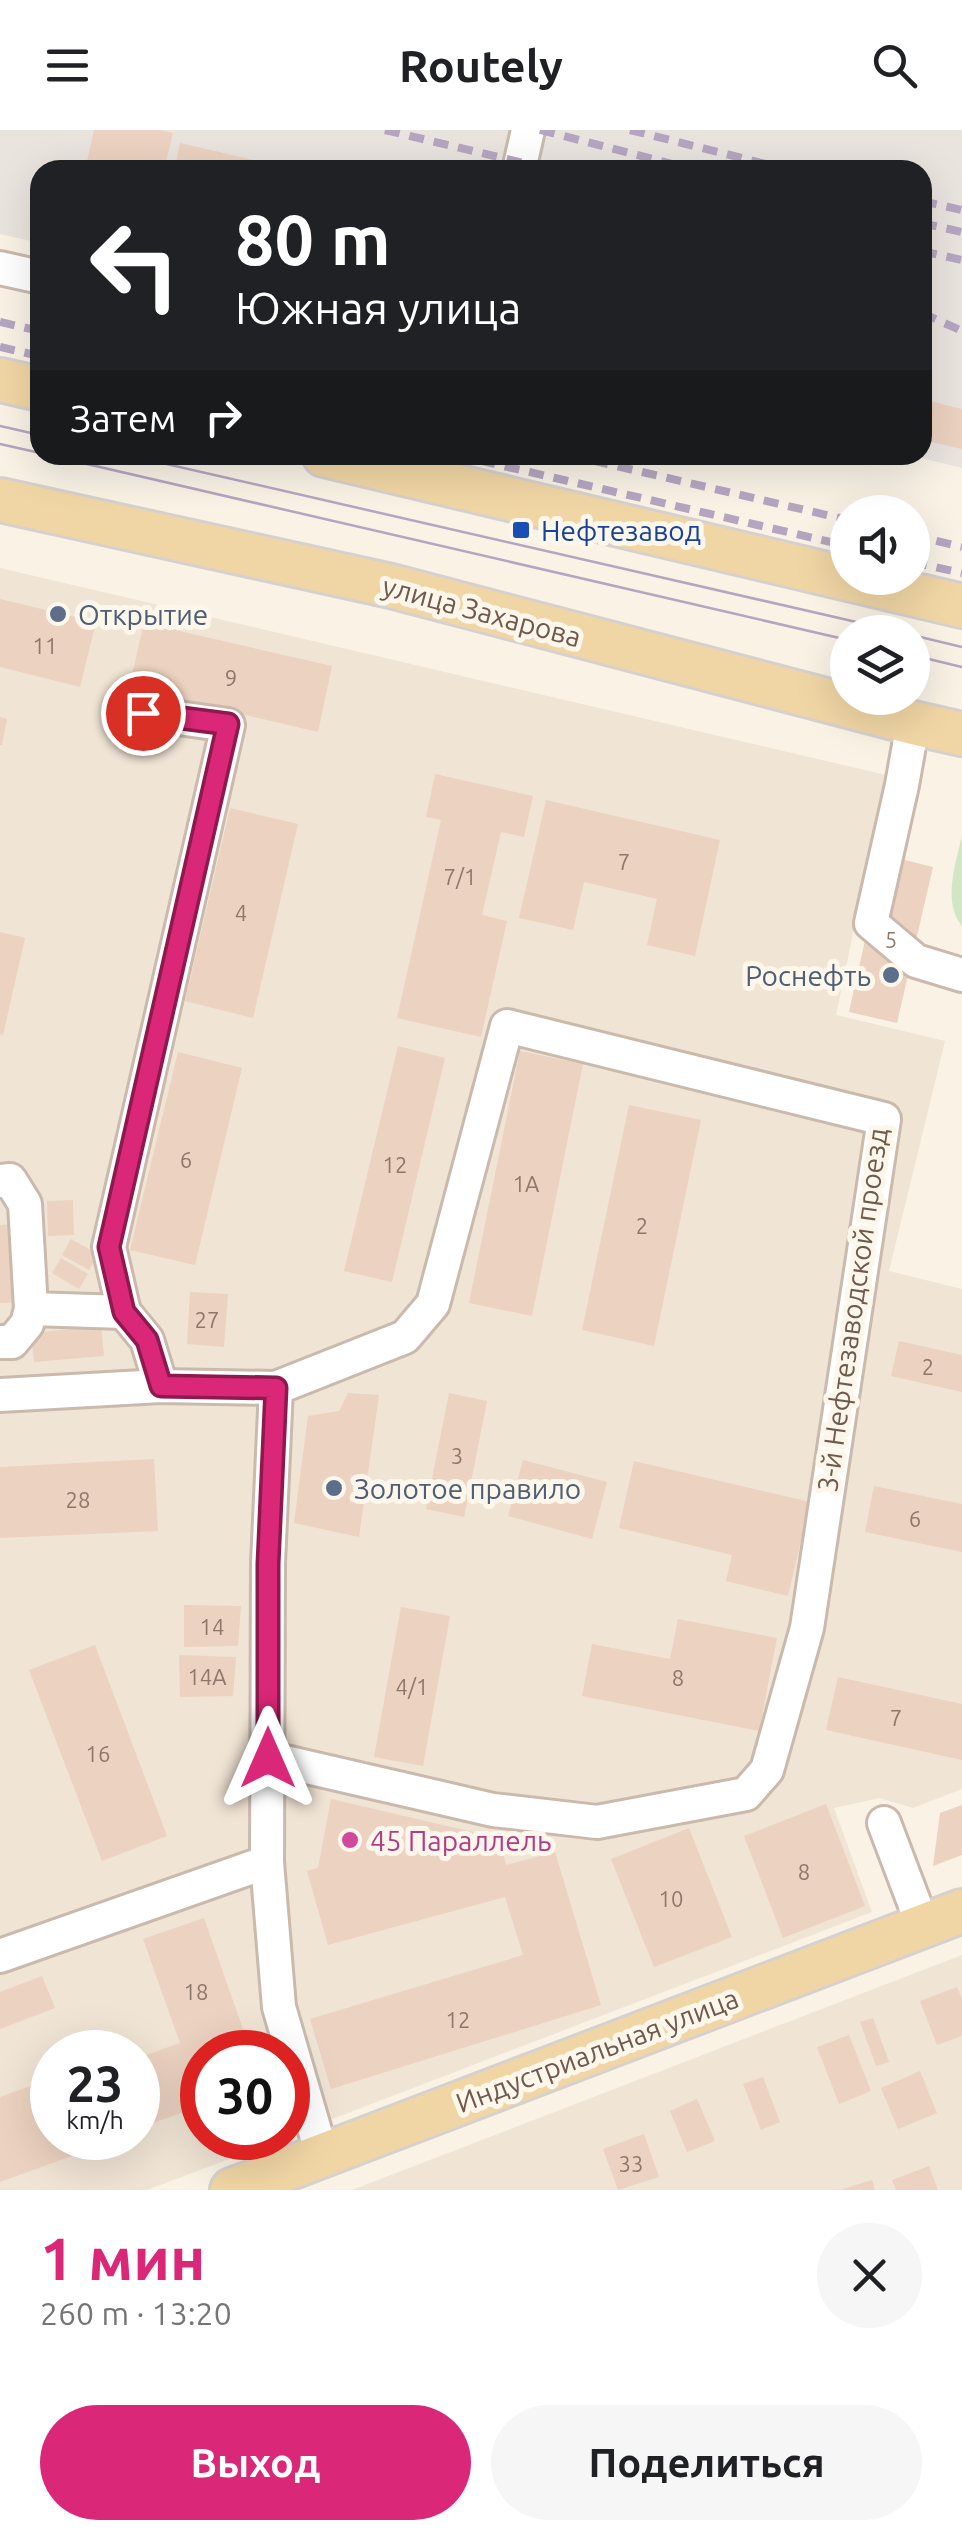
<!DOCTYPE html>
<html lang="ru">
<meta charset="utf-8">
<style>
:root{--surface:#fff;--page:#f6f6f6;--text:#202124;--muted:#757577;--accent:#db2777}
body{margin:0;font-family:Ubuntu,sans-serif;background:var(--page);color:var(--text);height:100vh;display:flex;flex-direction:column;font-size:38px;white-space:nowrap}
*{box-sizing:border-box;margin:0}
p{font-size:32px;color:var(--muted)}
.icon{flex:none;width:55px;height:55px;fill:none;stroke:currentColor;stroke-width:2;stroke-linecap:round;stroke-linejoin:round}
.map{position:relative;height:2060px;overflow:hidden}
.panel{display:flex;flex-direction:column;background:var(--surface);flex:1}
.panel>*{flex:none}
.guide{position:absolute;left:30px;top:30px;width:902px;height:305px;border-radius:30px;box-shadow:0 10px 40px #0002;background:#202124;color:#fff;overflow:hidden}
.buttons{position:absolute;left:830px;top:365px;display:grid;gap:20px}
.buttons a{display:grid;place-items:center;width:100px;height:100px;border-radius:50%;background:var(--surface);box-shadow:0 10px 40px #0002;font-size:50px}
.speed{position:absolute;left:30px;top:1900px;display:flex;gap:20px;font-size:50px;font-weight:700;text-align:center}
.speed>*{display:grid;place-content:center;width:130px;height:130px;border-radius:50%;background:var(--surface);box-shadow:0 10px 40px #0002;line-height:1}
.speed small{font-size:25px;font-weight:400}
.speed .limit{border:15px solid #d22;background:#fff;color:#111}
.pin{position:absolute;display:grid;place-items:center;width:85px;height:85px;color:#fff;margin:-42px;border:5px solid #fff;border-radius:50%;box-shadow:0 2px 10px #0007}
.me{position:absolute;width:110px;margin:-55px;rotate:0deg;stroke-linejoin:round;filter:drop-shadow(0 0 8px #0008)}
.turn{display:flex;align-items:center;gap:35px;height:210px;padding:0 40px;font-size:45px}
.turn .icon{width:130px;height:130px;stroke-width:2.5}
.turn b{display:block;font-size:70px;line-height:85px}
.then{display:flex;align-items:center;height:95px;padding:0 40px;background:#0003;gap:20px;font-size:38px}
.round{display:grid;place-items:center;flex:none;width:105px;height:105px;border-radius:52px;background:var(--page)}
.headline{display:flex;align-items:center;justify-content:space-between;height:170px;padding:0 40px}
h1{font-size:60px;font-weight:700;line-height:75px;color:var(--accent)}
.button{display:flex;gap:20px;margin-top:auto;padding:20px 40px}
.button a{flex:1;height:115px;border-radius:60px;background:var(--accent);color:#fff;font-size:40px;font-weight:700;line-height:115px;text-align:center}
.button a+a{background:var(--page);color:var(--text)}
header{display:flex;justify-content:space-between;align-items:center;height:130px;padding:0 40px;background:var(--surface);font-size:45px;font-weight:700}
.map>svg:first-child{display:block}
.residential{fill:#f0e4d4;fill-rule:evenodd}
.industrial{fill:#eae4df}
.green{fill:#d2e5c5}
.building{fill:#ecd2c0}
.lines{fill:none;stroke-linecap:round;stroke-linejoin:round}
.minor-casing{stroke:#c9baad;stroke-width:38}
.major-casing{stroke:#d7d1cd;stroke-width:48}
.minor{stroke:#fff;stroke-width:32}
.major{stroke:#f1d6a5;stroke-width:42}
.tram{stroke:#b5a5c1;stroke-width:2.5}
.rail{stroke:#b5a5c1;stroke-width:8;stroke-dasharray:15 10;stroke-linecap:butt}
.route-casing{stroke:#8e194d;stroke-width:25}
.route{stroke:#db2777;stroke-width:18}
.transit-dot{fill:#1a4fb4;stroke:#fdf6eb;stroke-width:4}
.service-dot{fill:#5c6f8a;stroke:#fdf6eb;stroke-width:4}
.hotel-dot{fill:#d1479c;stroke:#fdf6eb;stroke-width:4}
.labels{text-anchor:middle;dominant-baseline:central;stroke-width:10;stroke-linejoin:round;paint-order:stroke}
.number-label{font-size:22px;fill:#8e786a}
.transit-label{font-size:28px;fill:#164399;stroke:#fdf6eb;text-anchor:start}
.street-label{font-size:28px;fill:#6f5a4d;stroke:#fdf6eb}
.service-label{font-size:28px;fill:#4e5e75;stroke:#fdf6eb;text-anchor:start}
.hotel-label{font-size:28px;fill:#b23c85;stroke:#fdf6eb;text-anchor:start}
</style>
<header><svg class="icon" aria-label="menu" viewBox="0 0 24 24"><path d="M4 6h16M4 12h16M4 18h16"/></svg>Routely<svg class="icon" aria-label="search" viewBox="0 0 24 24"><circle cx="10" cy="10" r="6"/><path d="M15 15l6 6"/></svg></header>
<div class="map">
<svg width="962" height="2060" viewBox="0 0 962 2060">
<rect width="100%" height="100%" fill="#f9f2e5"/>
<g class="residential">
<path d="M0,438l886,207 -50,240 109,26 -56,230 73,18v500l-49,19 -33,-10 -46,10 38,104 -584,224v-84h-86v86h82l-137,52h-147zM52,1922h86v86h-86z"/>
<path d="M962,1825v235h-610z"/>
</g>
<path class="industrial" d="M0,0h962v338l-53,-13h13v-285h-882v73l-40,-9z"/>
<path class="green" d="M962,705v91c-20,-24 -6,-63 0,-91z"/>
<g class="building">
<path d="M94,0h66l13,3 -9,37h-79z"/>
<path d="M180,13l109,25v2h-115z"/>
<path d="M922,269l40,10v40l-40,-9z"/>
<path d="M0,469l96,23 -16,65 -80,-20z"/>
<path d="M144,493l188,43 -14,66 -189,-44z"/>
<path d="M0,587l7,2 -5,26h-2z"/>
<path d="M435,644l98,22 -9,41 -23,-5 -19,83 25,6 -26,116 -84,-19 44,-198 -15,-3z"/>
<path d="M546,670l174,40 -25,116 -48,-11 10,-46 -73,-17 -11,48 -54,-12z"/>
<path d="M230,678l68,16 -45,194 -68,-17z"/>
<path d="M884,725l49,12 -36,156 -48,-11z"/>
<path d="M0,802l25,6 -22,97 -3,-1z"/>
<path d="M398,916l47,12 -53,224 -48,-11z"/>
<path d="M520,921l63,13 -51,252 -63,-13z"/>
<path d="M178,922l64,16 -47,197 -65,-15z"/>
<path d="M629,975l72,15 -47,226 -72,-16z"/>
<path d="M73,1070l1,35 -26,1 -1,-35z"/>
<path d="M21,1094l3,78 -24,1v-78z"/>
<path d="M71,1109l27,15 -9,16 -27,-15z"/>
<path d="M61,1128l27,16 -9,15 -27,-16z"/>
<path d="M190,1162l38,2 -4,53 -37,-3z"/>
<path d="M101,1196l3,30 -70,6 -3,-29z"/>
<path d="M899,1211l63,14v37l-71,-16z"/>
<path d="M348,1263l31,2 -20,142 -65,-14 14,-107 31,-5z"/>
<path d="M449,1263l38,8 -23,116 -38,-8z"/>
<path d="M154,1329l4,72 -158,7v-71z"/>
<path d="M523,1330l84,22 -15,57 -84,-23z"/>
<path d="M634,1331l176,41 -22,94 -62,-15 6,-26 -113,-27z"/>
<path d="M874,1356l88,18v48l-97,-20z"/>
<path d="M184,1475l57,1 -3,40 -54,1z"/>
<path d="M401,1477l49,9 -27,150 -49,-9z"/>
<path d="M678,1489l99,19 -18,93 -177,-35 10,-52 78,15z"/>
<path d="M95,1515l72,191 -65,25 -73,-191z"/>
<path d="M179,1525l57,2 -3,39 -53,1z"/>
<path d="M838,1547l124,27v56l-136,-30z"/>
<path d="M331,1669l168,39 7,27 49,-13 46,153 -270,84 -21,-70 213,-64 -18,-58 -177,48 -21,-74 11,-3z"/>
<path d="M826,1674l39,102 -82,32 -39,-102z"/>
<path d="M962,1675v50l-29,11 7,-53z"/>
<path d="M689,1698l43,109 -78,30 -43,-108z"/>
<path d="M204,1788l47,134h-49v54l-64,22v-70l42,-15 -37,-104z"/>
<path d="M42,1846l13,32 -55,21v-37z"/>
<path d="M957,1857l5,12v37l-25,9 -17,-44z"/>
<path d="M873,1888l16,44 -13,4 -16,-44z"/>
<path d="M849,1905l22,56 -32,13 -22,-57z"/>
<path d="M920,1941l17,42 -39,16 -17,-41z"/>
<path d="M763,1947l17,45 -19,8 -18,-46z"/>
<path d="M44,1951l8,23v34h13l7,18 -72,26v-85z"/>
<path d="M697,1969l18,42 -28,11 -17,-41z"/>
<path d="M644,2004l15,43 -41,13 -15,-41z"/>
<path d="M929,2036l9,24h-42l-4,-10z"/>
<path d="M872,2050l3,10h-32v-1z"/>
</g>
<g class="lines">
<g class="minor-casing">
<g id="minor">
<path d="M519,40l9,-40"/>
<path d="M0,138l40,9"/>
<path d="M143,583l85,12 -119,522 15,65 23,28 14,46"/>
<path d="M913,593l-11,62 -31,138 45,38 46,14"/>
<path d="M0,1051l10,-1 15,24 6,105 93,3"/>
<path d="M0,1212h12l15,-18 4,-15"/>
<path d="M276,1258l-8,175 -1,299 12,145 43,148"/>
<path d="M0,1265l161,-9 115,2 129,-51 28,-33 74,-278 377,93 -77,509 -40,142 -21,24 -149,28 -104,-12 -225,-52"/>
<path d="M884,1693l39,103"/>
<path d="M0,1826l267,-94"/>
</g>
</g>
<g class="major-casing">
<g id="major">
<path d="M0,250l40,9"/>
<path d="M324,325l638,151"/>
<path d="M0,370l391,86 522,137 49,11"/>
<path d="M232,2060l730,-279"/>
</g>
</g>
<use href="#minor" class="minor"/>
<use href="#major" class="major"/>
<g class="tram">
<path d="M0,296l40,9"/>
<path d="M0,314l40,9"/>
<path d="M48,325l800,185"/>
<path d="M127,325l773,177"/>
<path d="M912,505l50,12"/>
<path d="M912,525l50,12"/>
</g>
<g class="rail">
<path d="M385,0l168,40"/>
<path d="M540,0l156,40"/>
<path d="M630,0l160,40"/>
<path d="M922,71l40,9"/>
<path d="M922,93l40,9"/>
<path d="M922,121l40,9"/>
<path d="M922,183l40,18"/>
<path d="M0,192l40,9"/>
<path d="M0,217l40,9"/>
<path d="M456,325l392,91"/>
<path d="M569,325l279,65"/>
<path d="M912,405l50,12"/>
<path d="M912,432l50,11"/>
</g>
</g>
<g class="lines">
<g class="route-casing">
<path id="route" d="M143,583l85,11 -119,523 15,65 23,28 14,46 115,2 -8,176v194"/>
</g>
<use href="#route" class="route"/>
</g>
<rect class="transit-dot" x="511" y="390" width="20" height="20" rx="5"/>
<g class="service-dot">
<circle cx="58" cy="484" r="10"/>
<circle cx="891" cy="845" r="10"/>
<circle cx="334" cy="1358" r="10"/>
</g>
<circle class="hotel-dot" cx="350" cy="1710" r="10"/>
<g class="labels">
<g class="number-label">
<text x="45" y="515">11</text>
<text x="231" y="547">9</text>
<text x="624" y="731">7</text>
<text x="460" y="746">7/1</text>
<text x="241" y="782">4</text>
<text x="891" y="809">5</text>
<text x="186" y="1029">6</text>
<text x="395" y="1034">12</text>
<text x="526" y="1053">1А</text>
<text x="642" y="1095">2</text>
<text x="207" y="1189">27</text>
<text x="928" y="1236">2</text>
<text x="457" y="1325">3</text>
<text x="78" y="1369">28</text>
<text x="915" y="1388">6</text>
<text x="212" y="1496">14</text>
<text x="207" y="1546">14А</text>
<text x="678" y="1547">8</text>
<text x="412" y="1556">4/1</text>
<text x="896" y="1587">7</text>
<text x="98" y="1623">16</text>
<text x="804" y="1741">8</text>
<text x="671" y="1768">10</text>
<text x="196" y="1861">18</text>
<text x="458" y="1889">12</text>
<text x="631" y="2033">33</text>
</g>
<g class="transit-label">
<text x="541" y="400">Нефтезавод</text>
</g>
<g class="street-label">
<text transform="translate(482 481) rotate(15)">улица Захарова</text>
<text transform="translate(852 1180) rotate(-82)">3-й Нефтезаводской проезд</text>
<text transform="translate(597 1920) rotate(-21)">Индустриальная улица</text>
</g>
<g class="service-label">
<text x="78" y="484">Открытие</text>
<text x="871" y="845" text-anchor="end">Роснефть</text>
<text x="354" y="1358">Золотое правило</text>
</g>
<g class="hotel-label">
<text x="370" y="1710">45 Параллель</text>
</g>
</g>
</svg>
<div class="buttons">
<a><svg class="icon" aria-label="sound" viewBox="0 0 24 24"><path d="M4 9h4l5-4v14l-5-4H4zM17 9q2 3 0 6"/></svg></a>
<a><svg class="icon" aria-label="layers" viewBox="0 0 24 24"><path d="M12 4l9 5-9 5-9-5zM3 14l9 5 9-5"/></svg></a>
</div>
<div class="speed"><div>23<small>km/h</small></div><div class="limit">30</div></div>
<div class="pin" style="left:143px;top:583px;background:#d93025"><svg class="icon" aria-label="arrive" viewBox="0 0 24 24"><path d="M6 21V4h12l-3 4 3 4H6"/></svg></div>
<svg class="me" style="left:268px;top:1628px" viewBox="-20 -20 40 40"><path d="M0-17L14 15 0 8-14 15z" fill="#db2777" stroke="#fff" stroke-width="4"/></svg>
<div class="guide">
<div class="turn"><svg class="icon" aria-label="left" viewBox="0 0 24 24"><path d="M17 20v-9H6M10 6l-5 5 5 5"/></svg><div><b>80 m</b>Южная улица</div></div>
<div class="then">Затем<svg class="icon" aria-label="right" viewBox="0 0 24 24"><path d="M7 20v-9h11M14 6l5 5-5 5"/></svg></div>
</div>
</div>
<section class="panel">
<div class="headline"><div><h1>1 мин</h1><p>260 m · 13:20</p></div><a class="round"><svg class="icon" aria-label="close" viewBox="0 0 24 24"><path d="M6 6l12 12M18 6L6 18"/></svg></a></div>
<div class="button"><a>Выход</a><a>Поделиться</a></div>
</section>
